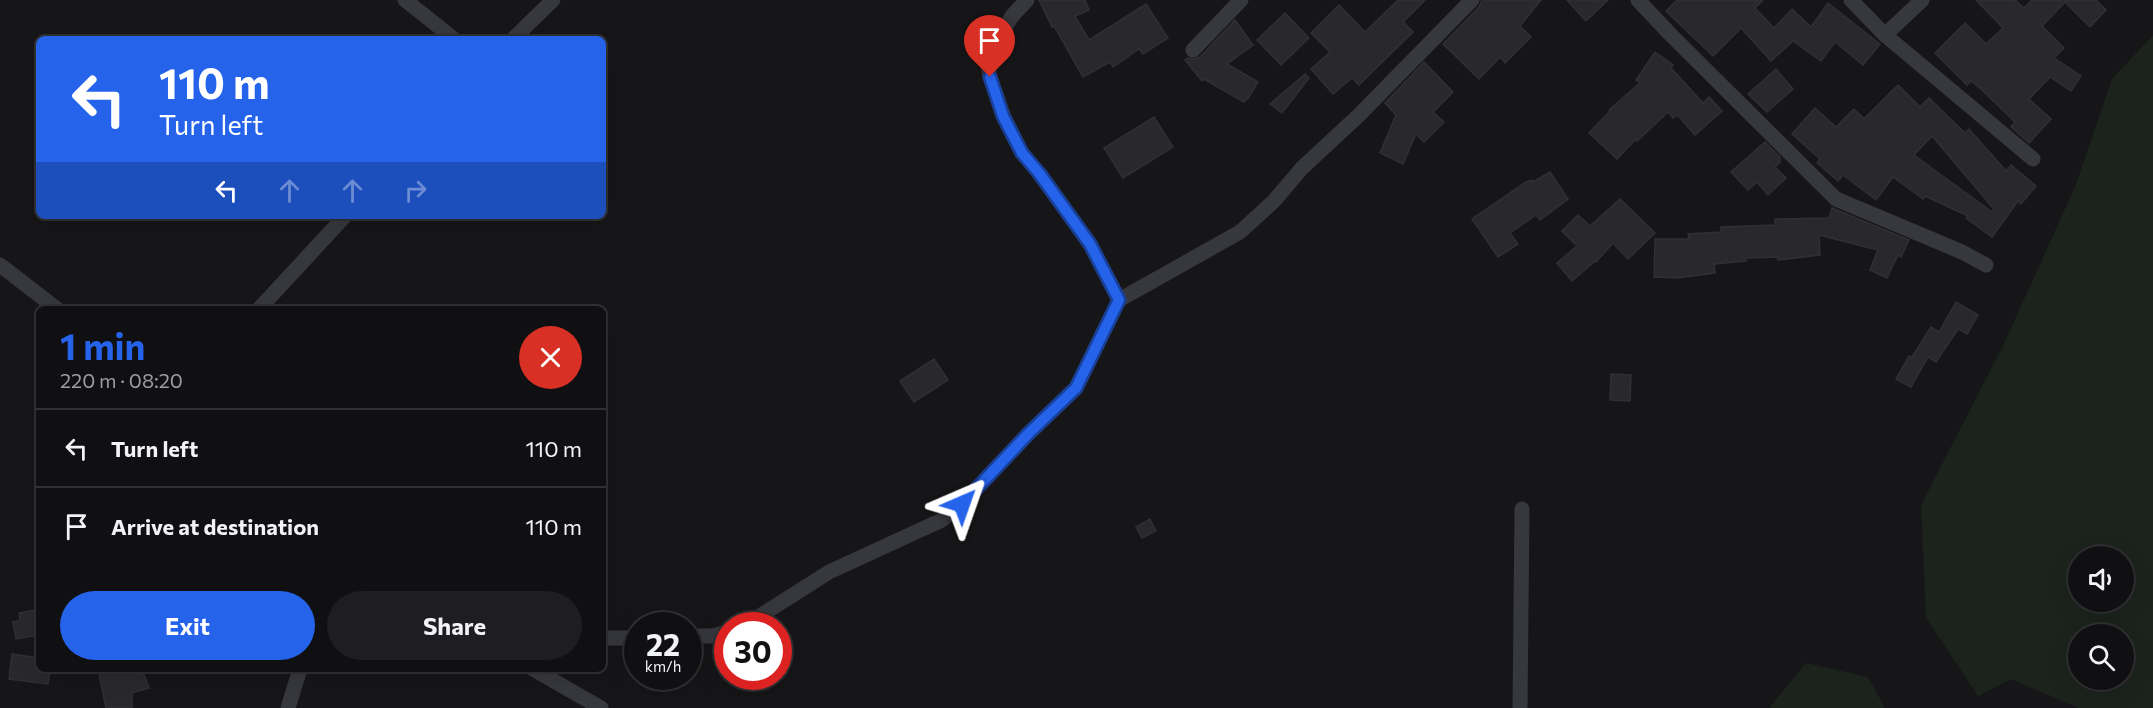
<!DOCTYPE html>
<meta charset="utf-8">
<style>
:root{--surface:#101012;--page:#1e1e20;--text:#f1f3f6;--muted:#9c9d9f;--line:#303032;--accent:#2563eb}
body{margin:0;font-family:Commissioner,sans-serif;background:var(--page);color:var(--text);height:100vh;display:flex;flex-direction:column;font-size:22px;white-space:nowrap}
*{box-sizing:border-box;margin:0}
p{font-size:20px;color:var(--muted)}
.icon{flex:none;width:33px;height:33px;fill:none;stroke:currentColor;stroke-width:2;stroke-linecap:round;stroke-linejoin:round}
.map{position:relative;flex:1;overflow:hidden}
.details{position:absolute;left:36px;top:306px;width:570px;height:366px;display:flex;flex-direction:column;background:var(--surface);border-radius:9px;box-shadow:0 6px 24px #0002,0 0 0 2px var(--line)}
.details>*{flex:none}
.hud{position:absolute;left:36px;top:36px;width:570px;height:183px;border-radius:9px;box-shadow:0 6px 24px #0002,0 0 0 2px var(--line);background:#2563eb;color:#fff;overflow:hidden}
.buttons{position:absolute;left:2068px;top:546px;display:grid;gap:12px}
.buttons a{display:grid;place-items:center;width:66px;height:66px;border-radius:50%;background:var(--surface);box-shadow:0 6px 24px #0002,0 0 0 2px var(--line);font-size:30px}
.speed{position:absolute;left:624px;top:612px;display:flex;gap:12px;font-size:30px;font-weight:700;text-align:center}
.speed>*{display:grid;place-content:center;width:78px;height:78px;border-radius:50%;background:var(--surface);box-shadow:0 6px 24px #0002,0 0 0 2px var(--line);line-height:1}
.speed small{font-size:15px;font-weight:400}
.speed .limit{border:9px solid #d22;background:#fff;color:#111}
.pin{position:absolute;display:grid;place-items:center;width:51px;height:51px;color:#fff;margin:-62px -26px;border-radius:50% 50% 50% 0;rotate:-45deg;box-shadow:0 0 6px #0007}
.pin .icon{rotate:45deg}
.me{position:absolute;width:66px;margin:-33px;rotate:43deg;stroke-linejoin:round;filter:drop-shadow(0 0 4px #0008)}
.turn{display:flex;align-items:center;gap:21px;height:126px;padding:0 24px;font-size:27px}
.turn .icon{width:78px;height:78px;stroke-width:2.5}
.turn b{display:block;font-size:42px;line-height:51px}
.lanes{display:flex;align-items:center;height:57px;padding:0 24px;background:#0003;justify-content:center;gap:30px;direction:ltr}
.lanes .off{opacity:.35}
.round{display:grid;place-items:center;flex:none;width:63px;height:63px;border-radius:32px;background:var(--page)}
.overview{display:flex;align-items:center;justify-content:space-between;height:102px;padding:0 24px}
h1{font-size:36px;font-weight:700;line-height:45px;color:var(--accent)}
.action{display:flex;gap:12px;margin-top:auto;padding:12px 24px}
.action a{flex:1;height:69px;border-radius:36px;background:var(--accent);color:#fff;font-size:24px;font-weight:700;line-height:69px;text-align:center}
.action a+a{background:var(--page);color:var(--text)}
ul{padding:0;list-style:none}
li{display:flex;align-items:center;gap:18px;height:78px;padding:0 24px;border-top:2px solid var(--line)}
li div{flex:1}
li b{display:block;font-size:22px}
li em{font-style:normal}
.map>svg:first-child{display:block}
.green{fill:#1c231d;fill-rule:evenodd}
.building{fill:#29292c;stroke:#303034;stroke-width:1.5;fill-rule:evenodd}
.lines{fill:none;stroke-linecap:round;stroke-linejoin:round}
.minor{stroke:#37383d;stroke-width:15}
.route-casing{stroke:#184099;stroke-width:15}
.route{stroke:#2563eb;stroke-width:10}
</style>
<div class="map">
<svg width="2153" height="708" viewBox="0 0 2153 708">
<rect width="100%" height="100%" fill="#161618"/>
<g class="green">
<path d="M2153,35v673h-75l-67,-29 -33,17 -52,-78 -5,-113 81,-157 73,-161 37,-108zM2079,556h45v46h-45zM2079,634h45v46h-45z"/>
<path d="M1806,663l62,14 17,31h-116z"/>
</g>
<g class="building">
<path d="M1039,0h46l4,10 -14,6 14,24 57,-36 22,34 -25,16 -4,-5 -26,18 -3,-5 -27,15 -29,-51 -2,1z"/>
<path d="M1398,0h27l-22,22 10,10 -54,53 -7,-7 -19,16 -22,-25 19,-17 -19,-19 28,-28 26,27z"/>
<path d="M1482,0h59l-21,26 11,11 -26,26 -5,-6 -21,22 -36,-35 36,-37z"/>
<path d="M1567,0h41l-22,21z"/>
<path d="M1677,0h86l-8,8 19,20 18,-19 19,18 17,-24 52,41 -17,21 -28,-23 -14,19 -28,-20 -22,20 -30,-33 -28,28 -47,-45z"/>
<path d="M1976,0h39l9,8 8,-8h64l10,10 -16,17 -25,-25 -23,24 22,22 -10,10 27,18 -10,15 -21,-14 -21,22 22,20 -22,24 -18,-16 4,-5 -33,-32 -11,-9 -4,4 -32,-32 30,-30 21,21 17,-16z"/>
<path d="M1285,13l24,25 -28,27 -24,-25z"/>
<path d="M1235,20l18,25 -26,19 31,18 -9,15 -5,5 -40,-23 -2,2 -17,-21 3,-2 7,1 5,-2z"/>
<path d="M1655,52l18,13 -2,3 32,35 6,-6 13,14 -27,24 -15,-17 -3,-3 -4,3 -5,-6 -31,29 -1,-2 -19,20 -28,-26 21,-22 -1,-1 31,-27 -4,-3z"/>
<path d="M1424,62l29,30 -20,20 11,10 -20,20 -8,-8 -13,30 -23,-11 16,-38 -11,-12z"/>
<path d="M1776,69l17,20 -26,23 -19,-18z"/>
<path d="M1305,74l4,4 -27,35 -12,-9z"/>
<path d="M1898,85l22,22 9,-9 36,35 4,-4 37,42 5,-6 25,21 -15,18 -3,-3 -26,36 -26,-19 2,-2 -43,-20 -2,3 -30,-22 -17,23 -33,-25 -5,6 -21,-18 3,-4 -28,-25 23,-26 21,19 18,-18 10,10zM1932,136l62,73 -2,3 -78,-57z"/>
<path d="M1154,117l19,30 -50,31 -19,-30z"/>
<path d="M1765,142l15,15v5l-5,5 11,11 -18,17 -11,-13 -9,8 -17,-18z"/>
<path d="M1550,172l18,27 -28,21 -4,-5 -26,18 8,11 -20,13 -26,-38 54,-37 6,-2 1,2z"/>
<path d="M1620,199l35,34 -27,26 -15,-16 -17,19 -1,-1 -23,20 -15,-18 20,-17 -15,-15 16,-16 12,11z"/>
<path d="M1832,208l77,32 -8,17 -3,-2 -11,23 -17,-8 8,-20 -59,-15 1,20 -42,5v-3l-32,1v3l-32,3 1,9 -39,5 -22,-1 1,-38h34l-1,-5 33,-2v-5l54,-2v-6l54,-1z"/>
<path d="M1956,302l22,13 -11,19 -9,-5 -22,33 -8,-5 -17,30 -15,-8 13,-23 3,1 19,-30 8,5z"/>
<path d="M934,359l14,21 -34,22 -14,-21z"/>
<path d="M1611,374l20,1 -1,26 -20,-1z"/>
<path d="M1150,519l6,12 -14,7 -6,-11z"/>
<path d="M39,609v26l-23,4 -3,-17 7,-2 -1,-7z"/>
<path d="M12,654l27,4v11h11l-2,15 -39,-5z"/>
<path d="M98,669h44l7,19 -17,5v15h-26z"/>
</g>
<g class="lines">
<g class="minor">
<path d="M405,0l49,39"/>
<path d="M1027,0l-15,16 -25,43 3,18 13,38 19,38 17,20 51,71 29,56"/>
<path d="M1638,0l32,34 166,165 126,53 24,13"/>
<path d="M1851,0l34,35 148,124"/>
<path d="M1885,35l37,-35"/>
<path d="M513,39l40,-39"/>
<path d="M1193,50l48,-50"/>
<path d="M0,265l57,44"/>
<path d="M259,309l86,-93"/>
<path d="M744,626l85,-54 113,-52 20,-16 66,-70 48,-46 43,-88 121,-68 34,-31 28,-33 56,-52 114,-116"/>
<path d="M688,636h23l17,-4"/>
<path d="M603,638h35"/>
<path d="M533,669l68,39"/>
<path d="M288,708l12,-39"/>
<path d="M1520,708l2,-199"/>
</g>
</g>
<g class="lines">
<g class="route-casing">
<path id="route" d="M962,504l66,-70 48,-46 43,-88 -29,-56 -51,-71 -17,-20 -19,-37 -13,-39"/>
</g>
<use href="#route" class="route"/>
</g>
</svg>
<div class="buttons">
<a><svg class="icon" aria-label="sound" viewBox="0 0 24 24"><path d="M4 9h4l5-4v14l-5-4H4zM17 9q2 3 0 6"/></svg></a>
<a><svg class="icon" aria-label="search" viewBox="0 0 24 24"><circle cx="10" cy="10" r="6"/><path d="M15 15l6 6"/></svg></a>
</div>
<div class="speed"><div>22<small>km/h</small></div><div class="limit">30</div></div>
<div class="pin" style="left:990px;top:77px;background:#d93025"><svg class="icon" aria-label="arrive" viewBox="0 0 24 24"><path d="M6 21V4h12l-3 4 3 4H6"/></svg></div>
<svg class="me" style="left:962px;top:504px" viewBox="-20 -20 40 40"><path d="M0-17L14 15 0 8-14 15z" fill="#2563eb" stroke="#fff" stroke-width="4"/></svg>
<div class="hud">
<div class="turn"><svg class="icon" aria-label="left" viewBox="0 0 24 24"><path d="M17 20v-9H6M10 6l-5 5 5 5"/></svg><div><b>110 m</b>Turn left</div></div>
<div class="lanes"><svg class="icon" aria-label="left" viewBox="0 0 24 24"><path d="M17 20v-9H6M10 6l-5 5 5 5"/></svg><svg class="icon off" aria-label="ahead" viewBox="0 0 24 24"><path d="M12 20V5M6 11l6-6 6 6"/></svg><svg class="icon off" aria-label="ahead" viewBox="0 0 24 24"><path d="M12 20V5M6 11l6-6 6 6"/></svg><svg class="icon off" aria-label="right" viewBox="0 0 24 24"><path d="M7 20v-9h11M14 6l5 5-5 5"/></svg></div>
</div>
<section class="details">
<div class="overview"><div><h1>1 min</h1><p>220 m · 08:20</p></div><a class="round" style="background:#d93025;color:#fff"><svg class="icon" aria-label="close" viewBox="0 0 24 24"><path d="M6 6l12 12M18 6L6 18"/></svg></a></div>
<ul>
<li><svg class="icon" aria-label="left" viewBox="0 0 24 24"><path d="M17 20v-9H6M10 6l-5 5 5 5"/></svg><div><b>Turn left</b></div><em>110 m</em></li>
<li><svg class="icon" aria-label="arrive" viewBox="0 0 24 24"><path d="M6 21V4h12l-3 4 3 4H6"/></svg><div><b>Arrive at destination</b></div><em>110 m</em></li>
</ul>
<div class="action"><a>Exit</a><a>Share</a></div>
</section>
</div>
